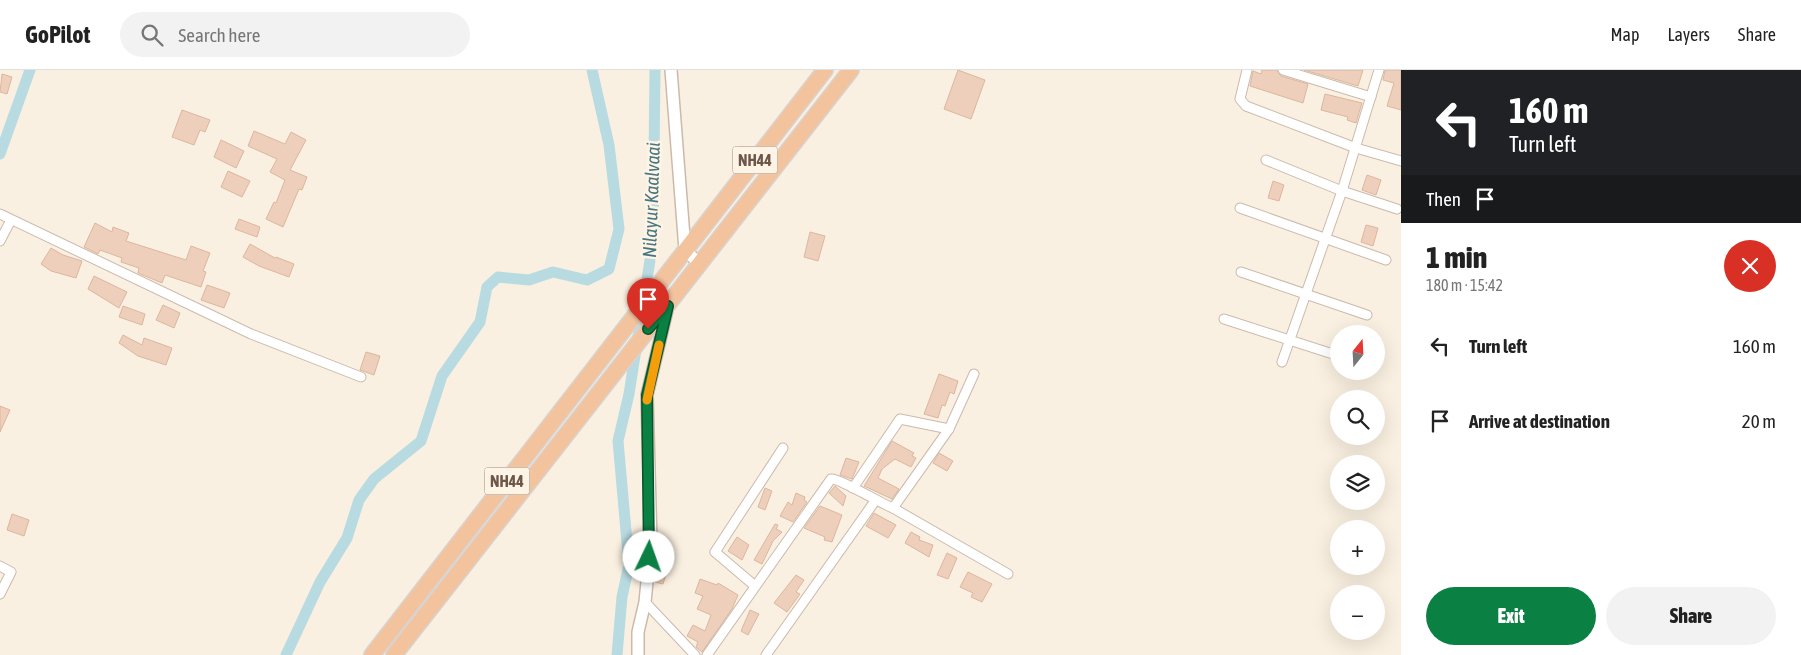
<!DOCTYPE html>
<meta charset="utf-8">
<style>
:root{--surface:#fff;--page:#f2f2f2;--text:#222;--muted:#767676;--line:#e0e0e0;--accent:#0b8043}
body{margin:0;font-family:"Asap Condensed",sans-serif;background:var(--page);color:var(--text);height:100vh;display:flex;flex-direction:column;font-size:19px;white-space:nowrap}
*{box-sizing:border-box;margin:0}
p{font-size:16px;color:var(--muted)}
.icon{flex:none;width:28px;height:28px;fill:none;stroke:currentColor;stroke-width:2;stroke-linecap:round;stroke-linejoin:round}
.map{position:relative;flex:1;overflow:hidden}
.side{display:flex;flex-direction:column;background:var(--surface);width:400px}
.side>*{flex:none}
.banner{background:#202124;color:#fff;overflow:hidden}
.needle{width:32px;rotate:18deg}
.buttons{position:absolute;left:1330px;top:255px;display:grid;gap:10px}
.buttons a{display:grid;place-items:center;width:55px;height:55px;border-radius:50%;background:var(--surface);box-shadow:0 5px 20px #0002;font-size:25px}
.pin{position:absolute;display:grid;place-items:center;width:42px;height:42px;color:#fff;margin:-51px -21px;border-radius:50% 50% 50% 0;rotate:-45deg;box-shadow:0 0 5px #0007}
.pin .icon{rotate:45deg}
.me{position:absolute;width:55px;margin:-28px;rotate:3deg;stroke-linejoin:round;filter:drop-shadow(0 0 4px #0008)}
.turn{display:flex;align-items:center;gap:18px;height:105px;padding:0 25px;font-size:22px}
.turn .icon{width:65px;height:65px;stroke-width:2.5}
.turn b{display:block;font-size:35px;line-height:42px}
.then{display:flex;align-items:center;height:48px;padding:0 25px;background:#0003;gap:10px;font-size:19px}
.round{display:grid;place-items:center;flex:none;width:52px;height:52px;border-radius:26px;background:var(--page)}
.headline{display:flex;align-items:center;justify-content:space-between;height:85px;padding:0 25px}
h1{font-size:30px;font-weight:800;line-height:38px}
.primary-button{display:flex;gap:10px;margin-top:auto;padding:10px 25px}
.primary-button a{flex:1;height:58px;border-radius:30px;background:var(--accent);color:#fff;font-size:20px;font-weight:800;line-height:58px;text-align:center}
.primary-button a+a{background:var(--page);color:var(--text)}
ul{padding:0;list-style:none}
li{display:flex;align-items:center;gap:15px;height:75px;padding:0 25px}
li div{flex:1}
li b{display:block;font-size:19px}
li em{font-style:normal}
header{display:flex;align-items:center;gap:30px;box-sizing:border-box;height:70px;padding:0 25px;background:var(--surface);border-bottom:1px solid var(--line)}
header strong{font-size:24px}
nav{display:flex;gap:28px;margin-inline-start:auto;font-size:18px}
.search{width:350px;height:45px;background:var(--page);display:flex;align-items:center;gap:12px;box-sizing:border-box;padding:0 18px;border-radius:28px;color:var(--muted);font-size:19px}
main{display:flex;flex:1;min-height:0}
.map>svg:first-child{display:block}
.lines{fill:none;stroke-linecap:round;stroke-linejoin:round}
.canal{stroke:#b8dbe1;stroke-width:11}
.building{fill:#edcfbb;stroke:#deb69d}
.minor-casing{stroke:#cbbaac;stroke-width:11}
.tertiary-casing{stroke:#cbbaac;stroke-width:14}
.trunk-casing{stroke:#d9d3d0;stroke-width:18}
.minor{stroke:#fff;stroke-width:9}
.tertiary{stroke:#fff;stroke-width:11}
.trunk{stroke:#f2c39d;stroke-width:15}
.route-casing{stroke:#07532c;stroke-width:12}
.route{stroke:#0b8043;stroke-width:9}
.slow{stroke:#f59e0b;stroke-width:9}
.labels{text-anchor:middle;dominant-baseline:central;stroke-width:5;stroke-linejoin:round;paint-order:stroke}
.shield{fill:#fdf4e6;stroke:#998679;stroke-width:1}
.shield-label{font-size:16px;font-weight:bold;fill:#6e574a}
.water-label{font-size:19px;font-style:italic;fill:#477680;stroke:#fdf4e6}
</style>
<header>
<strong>GoPilot</strong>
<div class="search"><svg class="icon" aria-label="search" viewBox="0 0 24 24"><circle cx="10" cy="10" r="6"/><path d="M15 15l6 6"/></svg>Search here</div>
<nav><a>Map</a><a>Layers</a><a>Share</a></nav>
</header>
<main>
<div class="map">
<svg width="1401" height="585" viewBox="0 0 1401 585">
<rect width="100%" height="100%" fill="#faf0e1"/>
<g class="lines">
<g class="canal">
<path d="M0,84l30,-84"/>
<path d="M286,585l34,-73 27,-44 12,-38 15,-21 47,-38 21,-65 38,-54 7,-35 11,-10 31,3 24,-8 34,8 22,-11 10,-40 -10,-84 -17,-75"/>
<path d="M617,585l5,-58 7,-32 -11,-124 11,-47 24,-153 2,-171"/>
</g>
</g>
<g class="building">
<path d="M958,0l27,10 -14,39 -27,-10z"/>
<path d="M1262,0h15l4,6 27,8 -5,19 -53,-17 3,-15 8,3z"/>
<path d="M1304,0h59l-5,16z"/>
<path d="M1385,0h16v40l-14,-4 7,-23 -11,-3z"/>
<path d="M2,4l10,3 -5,17 -7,-2z"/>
<path d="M1325,24l37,9 -6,20 -9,-3 1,-3 -27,-7z"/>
<path d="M182,40l28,10 -5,12 -5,-2 -6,15 -22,-8z"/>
<path d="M254,61l31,13 6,-12 15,8 -16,30 17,7 -5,13 -3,-1 -16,38 -17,-8 8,-17 2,1 9,-23 -15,-8 7,-13 -29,-13z"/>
<path d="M221,70l23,11 -8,17 -22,-11z"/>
<path d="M228,101l22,10 -8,16 -21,-10z"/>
<path d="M1367,105l14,5 -5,15 -14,-5z"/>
<path d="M1273,111l11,4 -5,16 -11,-3z"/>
<path d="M239,149l21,8 -3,10 -22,-8z"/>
<path d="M95,153l17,9 1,-5 16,6 -3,8 60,19 5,-14 19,7 -7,18 3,1 -5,15 -36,-12 -3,8 -24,-10 1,-5 -18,-6 1,-4 -22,-8 -2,4 -14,-7z"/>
<path d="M1366,155l12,3 -5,18 -12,-4z"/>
<path d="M810,162l15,4 -7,25 -14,-4z"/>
<path d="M250,174l25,14 1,-1 18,7 -5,13 -30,-11 -16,-9z"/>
<path d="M51,178l12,7 19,6 -6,17 -25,-7 -10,-7z"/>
<path d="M94,206l33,16 -8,16 -31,-19z"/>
<path d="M207,215l23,8 -6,15 -23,-8z"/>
<path d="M163,235l17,8 -6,15 -18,-8z"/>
<path d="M123,236l22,8 -3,11 -23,-8z"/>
<path d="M123,265l19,10 2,-7 28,10 -6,17 -28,-9 -19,-13z"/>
<path d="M366,282l14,4 -6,19 -14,-5z"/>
<path d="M939,304l19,7 -4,13 -4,-2 -5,14 -3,-1 -4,13 -14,-4z"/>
<path d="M0,336l10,4 -10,22z"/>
<path d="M892,371l22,12 -2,3 4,2 -5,9 -16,-8 -13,10 -4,9 21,11 -7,10 -28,-13z"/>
<path d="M939,383l14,8 -6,10 -14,-8z"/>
<path d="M846,388l13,4 -7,17 -12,-4z"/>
<path d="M835,416l11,10 -3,10 -14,-13z"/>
<path d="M765,418l7,3 -7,19 -7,-3z"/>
<path d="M796,423l9,4 -1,3 3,2 -14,20 -13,-6 8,-14 4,3z"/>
<path d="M820,436l22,9 -10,27 -8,-2 1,-3 -21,-9z"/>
<path d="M874,443l22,12 -8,13 -22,-12z"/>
<path d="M12,444l17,6 -5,16 -17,-6z"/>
<path d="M775,454l3,1 -2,4 6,3 -9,9 -11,23 -8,-4z"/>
<path d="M911,462l9,5 -1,3 14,5 -4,12 -24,-14z"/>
<path d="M737,467l12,8 -7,15 -14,-9z"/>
<path d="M947,483l10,5 -9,21 -11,-4z"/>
<path d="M658,498l9,3 -4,13 -8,-2z"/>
<path d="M968,502l24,12 -10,18 -11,-5 2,-4 -13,-6z"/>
<path d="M796,505l8,5 -8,12 4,2 -13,18 -13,-9z"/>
<path d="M700,509l17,6 1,-2 20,12 -6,14 -30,43 -6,-5 2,-5 -11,-6 6,-11 12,6 6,-16 -14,-6 6,-13 -8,-3z"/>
<path d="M750,540l9,4 -11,21 -7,-4z"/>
</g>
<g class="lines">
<g class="minor-casing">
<g id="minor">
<path d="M1247,0l-7,29 6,7 110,42 45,13"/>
<path d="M1283,0l88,27"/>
<path d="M1266,90l76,31 55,18"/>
<path d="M1240,138l146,52"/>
<path d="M0,144l251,120 110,43"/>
<path d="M0,171l11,-21"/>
<path d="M1241,202l126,43"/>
<path d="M1224,249l115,37"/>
<path d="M1282,292l60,-171 37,-121"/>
<path d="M853,418l47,-69 49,10"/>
<path d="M893,438l56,-79 25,-55"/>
<path d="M0,496l11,6 -11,22"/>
<path d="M755,516l-40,-34 68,-104"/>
<path d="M645,532l50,53"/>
<path d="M707,585l124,-176c8,-1 49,24 62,29l115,66"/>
<path d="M766,585l109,-154"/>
</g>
</g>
<g class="tertiary-casing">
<g id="tertiary">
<path d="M671,0l14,180 16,15"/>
<path d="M638,585v-23l7,-30 6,-60 -4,-147 21,-89"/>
</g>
</g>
<g class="trunk-casing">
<g id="trunk">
<path d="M372,585l453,-585"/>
<path d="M394,585l457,-585"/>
</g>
</g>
<use href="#minor" class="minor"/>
<use href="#tertiary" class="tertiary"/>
<use href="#trunk" class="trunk"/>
</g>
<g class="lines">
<g class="route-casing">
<path id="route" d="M648,259l20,-23 -21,89 2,162"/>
</g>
<use href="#route" class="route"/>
<path class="slow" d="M647,330l12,-55"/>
</g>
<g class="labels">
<g class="shield">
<rect x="732.5" y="76.5" width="45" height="27" rx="4"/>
<rect x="484.5" y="397.5" width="45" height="27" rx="4"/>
</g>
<g class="shield-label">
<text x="755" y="90">NH44</text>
<text x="507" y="411">NH44</text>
</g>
<g class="water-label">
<text transform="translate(651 130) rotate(-88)">Nilayur Kaalvaai</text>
</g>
</g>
</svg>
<div class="buttons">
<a><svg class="needle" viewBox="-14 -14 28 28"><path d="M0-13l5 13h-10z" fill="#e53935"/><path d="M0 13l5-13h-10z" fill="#767676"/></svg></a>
<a><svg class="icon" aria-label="search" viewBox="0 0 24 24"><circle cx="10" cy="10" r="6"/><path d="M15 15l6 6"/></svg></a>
<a><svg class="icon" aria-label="layers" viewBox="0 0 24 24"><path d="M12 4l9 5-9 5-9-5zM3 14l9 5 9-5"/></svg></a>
<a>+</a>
<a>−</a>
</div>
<div class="pin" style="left:648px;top:259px;background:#d93025"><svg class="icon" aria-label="arrive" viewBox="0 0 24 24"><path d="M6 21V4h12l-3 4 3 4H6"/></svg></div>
<svg class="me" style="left:649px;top:487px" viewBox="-20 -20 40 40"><circle r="19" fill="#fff"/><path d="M0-13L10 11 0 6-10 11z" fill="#0b8043"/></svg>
</div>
<section class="side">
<div class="banner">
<div class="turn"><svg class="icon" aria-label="left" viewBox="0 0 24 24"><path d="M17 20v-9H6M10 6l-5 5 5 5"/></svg><div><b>160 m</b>Turn left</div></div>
<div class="then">Then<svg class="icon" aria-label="arrive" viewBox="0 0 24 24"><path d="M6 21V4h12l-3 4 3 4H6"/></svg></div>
</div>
<div class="headline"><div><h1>1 min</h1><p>180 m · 15:42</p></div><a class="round" style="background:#d93025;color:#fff"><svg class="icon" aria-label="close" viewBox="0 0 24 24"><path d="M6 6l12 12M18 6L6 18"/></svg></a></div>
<ul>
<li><svg class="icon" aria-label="left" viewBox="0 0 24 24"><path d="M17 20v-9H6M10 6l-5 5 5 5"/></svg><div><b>Turn left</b></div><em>160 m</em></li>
<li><svg class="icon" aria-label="arrive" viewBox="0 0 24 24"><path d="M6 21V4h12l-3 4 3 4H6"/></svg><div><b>Arrive at destination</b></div><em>20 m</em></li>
</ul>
<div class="primary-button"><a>Exit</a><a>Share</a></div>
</section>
</main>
